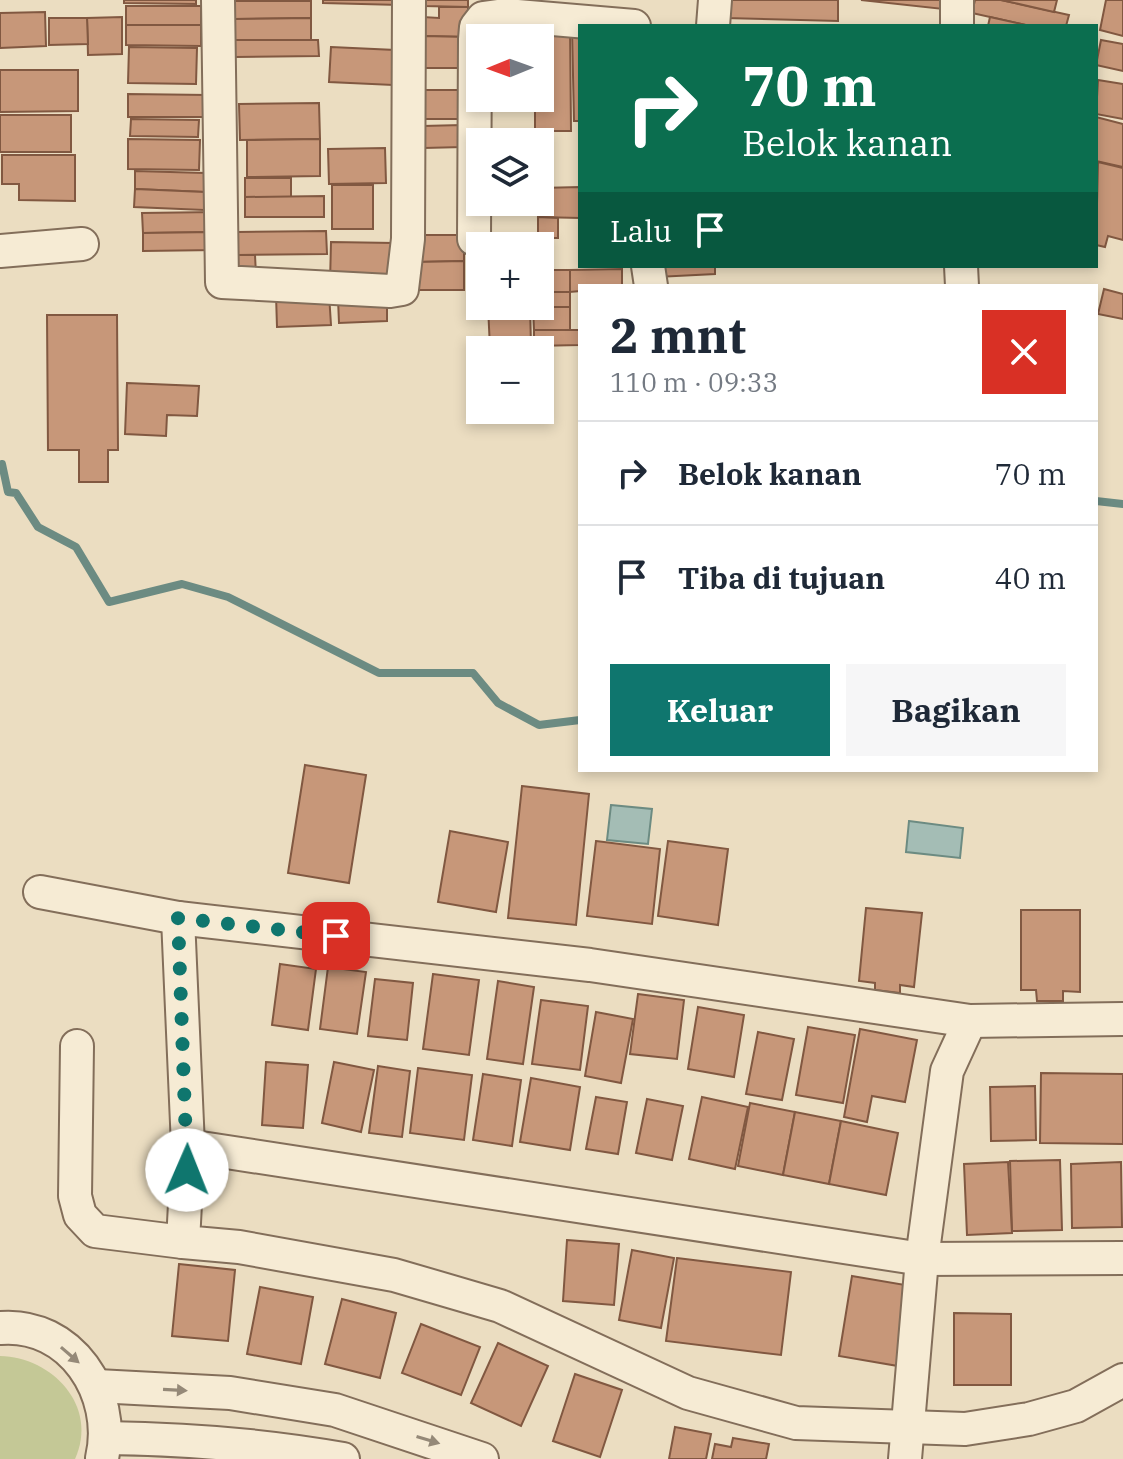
<!DOCTYPE html>
<html lang="id">
<meta charset="utf-8">
<style>
:root{--surface:#fff;--page:#f6f6f7;--text:#1f2937;--muted:#747a83;--line:#e0e1e3;--accent:#0f766e}
body{margin:0;font-family:"IBM Plex Serif",serif;background:var(--page);color:var(--text);height:100vh;display:flex;flex-direction:column;font-size:30px;white-space:nowrap}
*{box-sizing:border-box;margin:0}
p{font-size:26px;color:var(--muted)}
.icon{flex:none;width:44px;height:44px;fill:none;stroke:currentColor;stroke-width:2;stroke-linecap:round;stroke-linejoin:round}
.map{position:relative;flex:1;overflow:hidden}
.drawer{position:absolute;left:578px;top:284px;width:520px;height:488px;display:flex;flex-direction:column;background:var(--surface);border-radius:0px;box-shadow:0 4px 12px #0003}
.drawer>*{flex:none}
.hud{position:absolute;left:578px;top:24px;width:520px;height:244px;border-radius:0px;box-shadow:0 4px 12px #0003;background:#0b6e4f;color:#fff;overflow:hidden}
.needle{width:52px;rotate:269deg}
.fabs{position:absolute;left:466px;top:24px;display:grid;gap:16px}
.fabs a{display:grid;place-items:center;width:88px;height:88px;border-radius:0px;background:var(--surface);box-shadow:0 4px 12px #0003;font-size:40px}
.pin{position:absolute;display:grid;place-items:center;width:68px;height:68px;color:#fff;margin:-34px;border-radius:16px;box-shadow:0 4px 12px #0006}
.me{position:absolute;width:88px;margin:-44px;rotate:1deg;stroke-linejoin:round;filter:drop-shadow(0 0 6px #0008)}
.turn{display:flex;align-items:center;gap:28px;height:168px;padding:0 32px;font-size:36px}
.turn .icon{width:104px;height:104px;stroke-width:2.5}
.turn b{display:block;font-size:56px;line-height:68px}
.then{display:flex;align-items:center;height:76px;padding:0 32px;background:#0003;gap:16px;font-size:30px}
.round{display:grid;place-items:center;flex:none;width:84px;height:84px;border-radius:0px;background:var(--page)}
.overview{display:flex;align-items:center;justify-content:space-between;height:136px;padding:0 32px}
h1{font-size:48px;font-weight:800;line-height:60px}
.button{display:flex;gap:16px;margin-top:auto;padding:16px 32px}
.button a{flex:1;height:92px;border-radius:0px;background:var(--accent);color:#fff;font-size:32px;font-weight:800;line-height:92px;text-align:center}
.button a+a{background:var(--page);color:var(--text)}
ul{padding:0;list-style:none}
li{display:flex;align-items:center;gap:24px;height:104px;padding:0 32px;border-top:2px solid var(--line)}
li div{flex:1}
li b{display:block;font-size:30px}
li em{font-style:normal}
.map>svg:first-child{display:block}
.green{fill:#c4c896}
.water{fill:#a4bdb5;stroke:#6c8b82;stroke-width:2}
.lines{fill:none;stroke-linecap:round;stroke-linejoin:round}
.stream{stroke:#6c8b82;stroke-width:8}
.building{fill:#c79779;stroke:#815841;stroke-width:2}
.minor-casing{stroke:#836e5a;stroke-width:36}
.minor{stroke:#f6ebd4;stroke-width:32}
.oneway{fill:#958978}
.route{stroke:#0f766e;stroke-width:14;stroke-dasharray:0 25.2}
</style>
<div class="map">
<svg width="1123" height="1459" viewBox="0 0 1123 1459">
<rect width="100%" height="100%" fill="#ebddc1"/>
<path class="green" d="M0,1356c52,1 99,50 75,103h-75z"/>
<g class="water">
<path d="M611,805l41,4 -4,35 -41,-4z"/>
<path d="M909,821l54,7 -3,30 -54,-6z"/>
</g>
<g class="lines">
<g class="stream">
<path d="M2,464l6,28 8,1 22,34 38,20 33,55 73,-18 46,13 151,76h94l25,30 41,22 41,-5"/>
<path d="M1096,501l27,3"/>
</g>
</g>
<g class="building">
<path d="M124,0h72v4l-72,-1z"/>
<path d="M323,0h77v5l-77,-2z"/>
<path d="M424,0h44v7l-44,-1z"/>
<path d="M725,0h113v21l-113,-3z"/>
<path d="M861,0h83l-1,9z"/>
<path d="M975,0h26l68,15 -3,11h-36l-58,-13z"/>
<path d="M1001,0h56l-3,12z"/>
<path d="M1106,0h17v36l-23,-6z"/>
<path d="M235,1h76v17l-76,1z"/>
<rect x="126" y="6" width="75" height="19"/>
<path d="M439,7h29v30l-45,-1v-19l16,1z"/>
<path d="M45,12l1,34 -46,2v-35z"/>
<path d="M122,17v37l-34,1 -1,-37z"/>
<path d="M990,17l40,9h-42z"/>
<path d="M49,18h38l1,26 -39,1z"/>
<path d="M311,18v22h-76v-21z"/>
<path d="M126,25h75v21l-75,-1z"/>
<path d="M548,26h22l1,105h-36v-33h5v-45l8,-1z"/>
<path d="M580,28v93h-6l-2,-92z"/>
<path d="M423,36l45,1 -1,31h-45z"/>
<path d="M235,40h83l1,16 -84,1z"/>
<path d="M1101,40l22,4v27l-27,-6z"/>
<path d="M129,47l68,1 -1,36 -68,-1z"/>
<path d="M331,47l64,3 -2,35 -64,-3z"/>
<path d="M0,70h78v41l-78,1z"/>
<path d="M1098,80l25,4v35l-27,-5z"/>
<rect x="422" y="90" width="42" height="29"/>
<path d="M128,94l80,1 -1,22h-79z"/>
<path d="M319,103l1,36 -80,1 -1,-36z"/>
<rect x="0" y="115" width="71" height="37"/>
<path d="M1096,117l27,7v43l-27,-6z"/>
<path d="M131,119l68,1 -1,17 -68,-1z"/>
<path d="M462,125l1,22 -39,1 -1,-22z"/>
<rect x="481" y="133" width="37" height="9"/>
<path d="M128,139l72,1 -1,30 -71,-1z"/>
<path d="M320,139v37l-73,1v-37z"/>
<path d="M385,148l1,35 -57,1 -1,-35z"/>
<path d="M2,155h73v46l-56,-1v-16h-17z"/>
<path d="M1098,162l25,6v72l-15,-4 -3,11 -9,-2z"/>
<path d="M135,171l70,2v19l-70,-3z"/>
<rect x="245" y="178" width="46" height="19"/>
<rect x="332" y="185" width="41" height="44"/>
<path d="M580,187v31l-42,-1 2,-29z"/>
<path d="M135,189l70,3 -1,18 -70,-3z"/>
<path d="M324,196v21h-79v-20z"/>
<path d="M215,212v20l-72,1 -1,-20z"/>
<path d="M538,217l20,1v20h-20z"/>
<path d="M326,231l1,23 -89,1v-23z"/>
<path d="M215,232l1,18 -73,1v-18z"/>
<path d="M416,235h48v26l-48,1z"/>
<path d="M331,242l63,1 -1,41 -63,-1z"/>
<path d="M238,255h17l1,20 -18,1z"/>
<path d="M464,261v29h-48v-28z"/>
<path d="M656,266h59v8l-58,3z"/>
<path d="M622,269v17h-42v5l-10,1v-22z"/>
<rect x="540" y="270" width="30" height="22"/>
<path d="M1104,289l19,5v25l-25,-5z"/>
<path d="M540,292h30v15h-37l7,-1z"/>
<path d="M329,294l2,31 -54,2 -1,-32z"/>
<path d="M387,297v24l-48,2 -1,-24z"/>
<path d="M488,306h42l1,40 -41,2z"/>
<path d="M533,307h37v23h-36z"/>
<path d="M47,315h70l1,135h-10v32h-29v-32h-31z"/>
<path d="M534,330h46l-1,15 -45,1z"/>
<path d="M127,383l72,3 -2,30 -30,-1 -1,21 -41,-2z"/>
<path d="M492,410h46l1,6 -47,2z"/>
<path d="M305,765l61,10 -17,108 -61,-10z"/>
<path d="M522,786l67,8 -13,131 -68,-7z"/>
<path d="M450,831l58,11 -12,70 -58,-10z"/>
<path d="M596,841l64,8 -8,75 -65,-8z"/>
<path d="M668,841l60,8 -10,76 -60,-9z"/>
<path d="M866,908l56,5 -8,74 -14,-2v8l-25,-3v-7l-16,-2z"/>
<path d="M1021,910h59v82l-17,-1v10h-26l-1,-11h-15z"/>
<path d="M280,964l36,5 -8,61 -36,-5z"/>
<path d="M328,967l38,5 -9,62 -37,-5z"/>
<path d="M433,974l46,6 -10,75 -46,-6z"/>
<path d="M375,979l38,4 -6,57 -39,-4z"/>
<path d="M498,981l36,6 -11,77 -36,-5z"/>
<path d="M638,994l46,6 -7,59 -47,-5z"/>
<path d="M541,1000l47,6 -8,64 -48,-6z"/>
<path d="M698,1007l46,8 -10,62 -46,-8z"/>
<path d="M596,1012l37,7 -12,64 -36,-7z"/>
<path d="M808,1027l47,8 -12,68 -47,-8z"/>
<path d="M860,1029l57,11 -12,62 -33,-6 -5,26 -23,-5z"/>
<path d="M758,1032l36,7 -12,61 -36,-6z"/>
<path d="M266,1062l42,3 -5,63 -41,-3z"/>
<path d="M334,1062l40,8 -13,62 -39,-9z"/>
<path d="M378,1066l32,5 -8,66 -33,-4z"/>
<path d="M418,1068l54,7 -8,65 -54,-7z"/>
<path d="M1041,1073l82,1v70l-83,-1z"/>
<path d="M483,1074l38,6 -9,66 -39,-6z"/>
<path d="M531,1078l49,9 -10,63 -50,-8z"/>
<path d="M1035,1086l1,54 -45,1 -1,-54z"/>
<path d="M596,1097l31,5 -9,52 -32,-5z"/>
<path d="M702,1097l46,10 -13,62 -46,-10z"/>
<path d="M647,1099l36,7 -11,54 -36,-7z"/>
<path d="M750,1103l45,9 -12,63 -45,-9z"/>
<path d="M795,1112l46,9 -12,63 -46,-9z"/>
<path d="M841,1121l57,12 -12,62 -57,-11z"/>
<path d="M1060,1160l2,70 -50,1 -2,-70z"/>
<path d="M1008,1162l4,71 -45,2 -3,-71z"/>
<path d="M1121,1162l1,65 -50,1 -1,-64z"/>
<path d="M567,1240l52,4 -5,61 -51,-4z"/>
<path d="M632,1250l42,8 -13,70 -42,-8z"/>
<path d="M677,1258l114,14 -10,83 -115,-14z"/>
<path d="M179,1264l56,6 -7,71 -56,-5z"/>
<path d="M852,1276l59,10 -13,80 -59,-10z"/>
<path d="M260,1287l53,10 -12,67 -54,-10z"/>
<path d="M342,1299l54,14 -16,65 -55,-14z"/>
<path d="M954,1313l57,1v71h-57z"/>
<path d="M421,1324l59,23 -19,48 -59,-22z"/>
<path d="M498,1343l50,23 -27,60 -50,-23z"/>
<path d="M575,1374l47,16 -22,67 -47,-16z"/>
<path d="M675,1427l36,7 -5,25h-37z"/>
<path d="M733,1438l36,6 -3,15h-54l3,-15 16,3z"/>
</g>
<g class="lines">
<g class="minor-casing">
<g id="minor">
<path d="M218,0l4,282 168,9 12,-2 6,-50 1,-239"/>
<path d="M713,26l2,-26"/>
<path d="M957,26v-26"/>
<path d="M474,239l1,-200 1,-12 7,-9 23,-3 128,11"/>
<path d="M0,251l82,-7"/>
<path d="M648,266l3,20"/>
<path d="M961,266l1,20"/>
<path d="M40,892l138,26 412,47 380,56 153,-2"/>
<path d="M178,918l10,228 -5,96 56,5 155,28 106,31 188,87 108,30 169,6 64,-10 47,-13 47,-26"/>
<path d="M77,1046l-2,150 5,19 15,16 88,11"/>
<path d="M188,1146l734,113 201,-1"/>
<path d="M0,1328c71,-6 117,66 102,130"/>
<path d="M97,1386l133,7 105,17 147,49"/>
<path d="M106,1438c80,1 158,7 237,21"/>
<path d="M905,1459l17,-200 25,-188 23,-50"/>
</g>
</g>
<use href="#minor" class="minor"/>
</g>
<defs><path id="oneway-solid" d="M-6-.8H1V-3.2L6.5 0L1 3.2V.8H-6Z" transform="scale(2)"/></defs>
<g class="oneway">
<use href="#oneway-solid" transform="translate(70 1355) rotate(41)"/>
<use href="#oneway-solid" transform="translate(175 1390) rotate(3)"/>
<use href="#oneway-solid" transform="translate(428 1440) rotate(17)"/>
</g>
<g class="lines">
<path class="route" d="M187,1170l-9,-252 158,18"/>
</g>
</svg>
<div class="fabs">
<a><svg class="needle" viewBox="-14 -14 28 28"><path d="M0-13l5 13h-10z" fill="#e53935"/><path d="M0 13l5-13h-10z" fill="#747a83"/></svg></a>
<a><svg class="icon" aria-label="layers" viewBox="0 0 24 24"><path d="M12 4l9 5-9 5-9-5zM3 14l9 5 9-5"/></svg></a>
<a>+</a>
<a>−</a>
</div>
<div class="pin" style="left:336px;top:936px;background:#d93025"><svg class="icon" aria-label="arrive" viewBox="0 0 24 24"><path d="M6 21V4h12l-3 4 3 4H6"/></svg></div>
<svg class="me" style="left:187px;top:1170px" viewBox="-20 -20 40 40"><circle r="19" fill="#fff"/><path d="M0-13L10 11 0 6-10 11z" fill="#0f766e"/></svg>
<div class="hud">
<div class="turn"><svg class="icon" aria-label="right" viewBox="0 0 24 24"><path d="M7 20v-9h11M14 6l5 5-5 5"/></svg><div><b>70 m</b>Belok kanan</div></div>
<div class="then">Lalu<svg class="icon" aria-label="arrive" viewBox="0 0 24 24"><path d="M6 21V4h12l-3 4 3 4H6"/></svg></div>
</div>
<section class="drawer">
<div class="overview"><div><h1>2 mnt</h1><p>110 m · 09:33</p></div><a class="round" style="background:#d93025;color:#fff"><svg class="icon" aria-label="close" viewBox="0 0 24 24"><path d="M6 6l12 12M18 6L6 18"/></svg></a></div>
<ul>
<li><svg class="icon" aria-label="right" viewBox="0 0 24 24"><path d="M7 20v-9h11M14 6l5 5-5 5"/></svg><div><b>Belok kanan</b></div><em>70 m</em></li>
<li><svg class="icon" aria-label="arrive" viewBox="0 0 24 24"><path d="M6 21V4h12l-3 4 3 4H6"/></svg><div><b>Tiba di tujuan</b></div><em>40 m</em></li>
</ul>
<div class="button"><a>Keluar</a><a>Bagikan</a></div>
</section>
</div>
